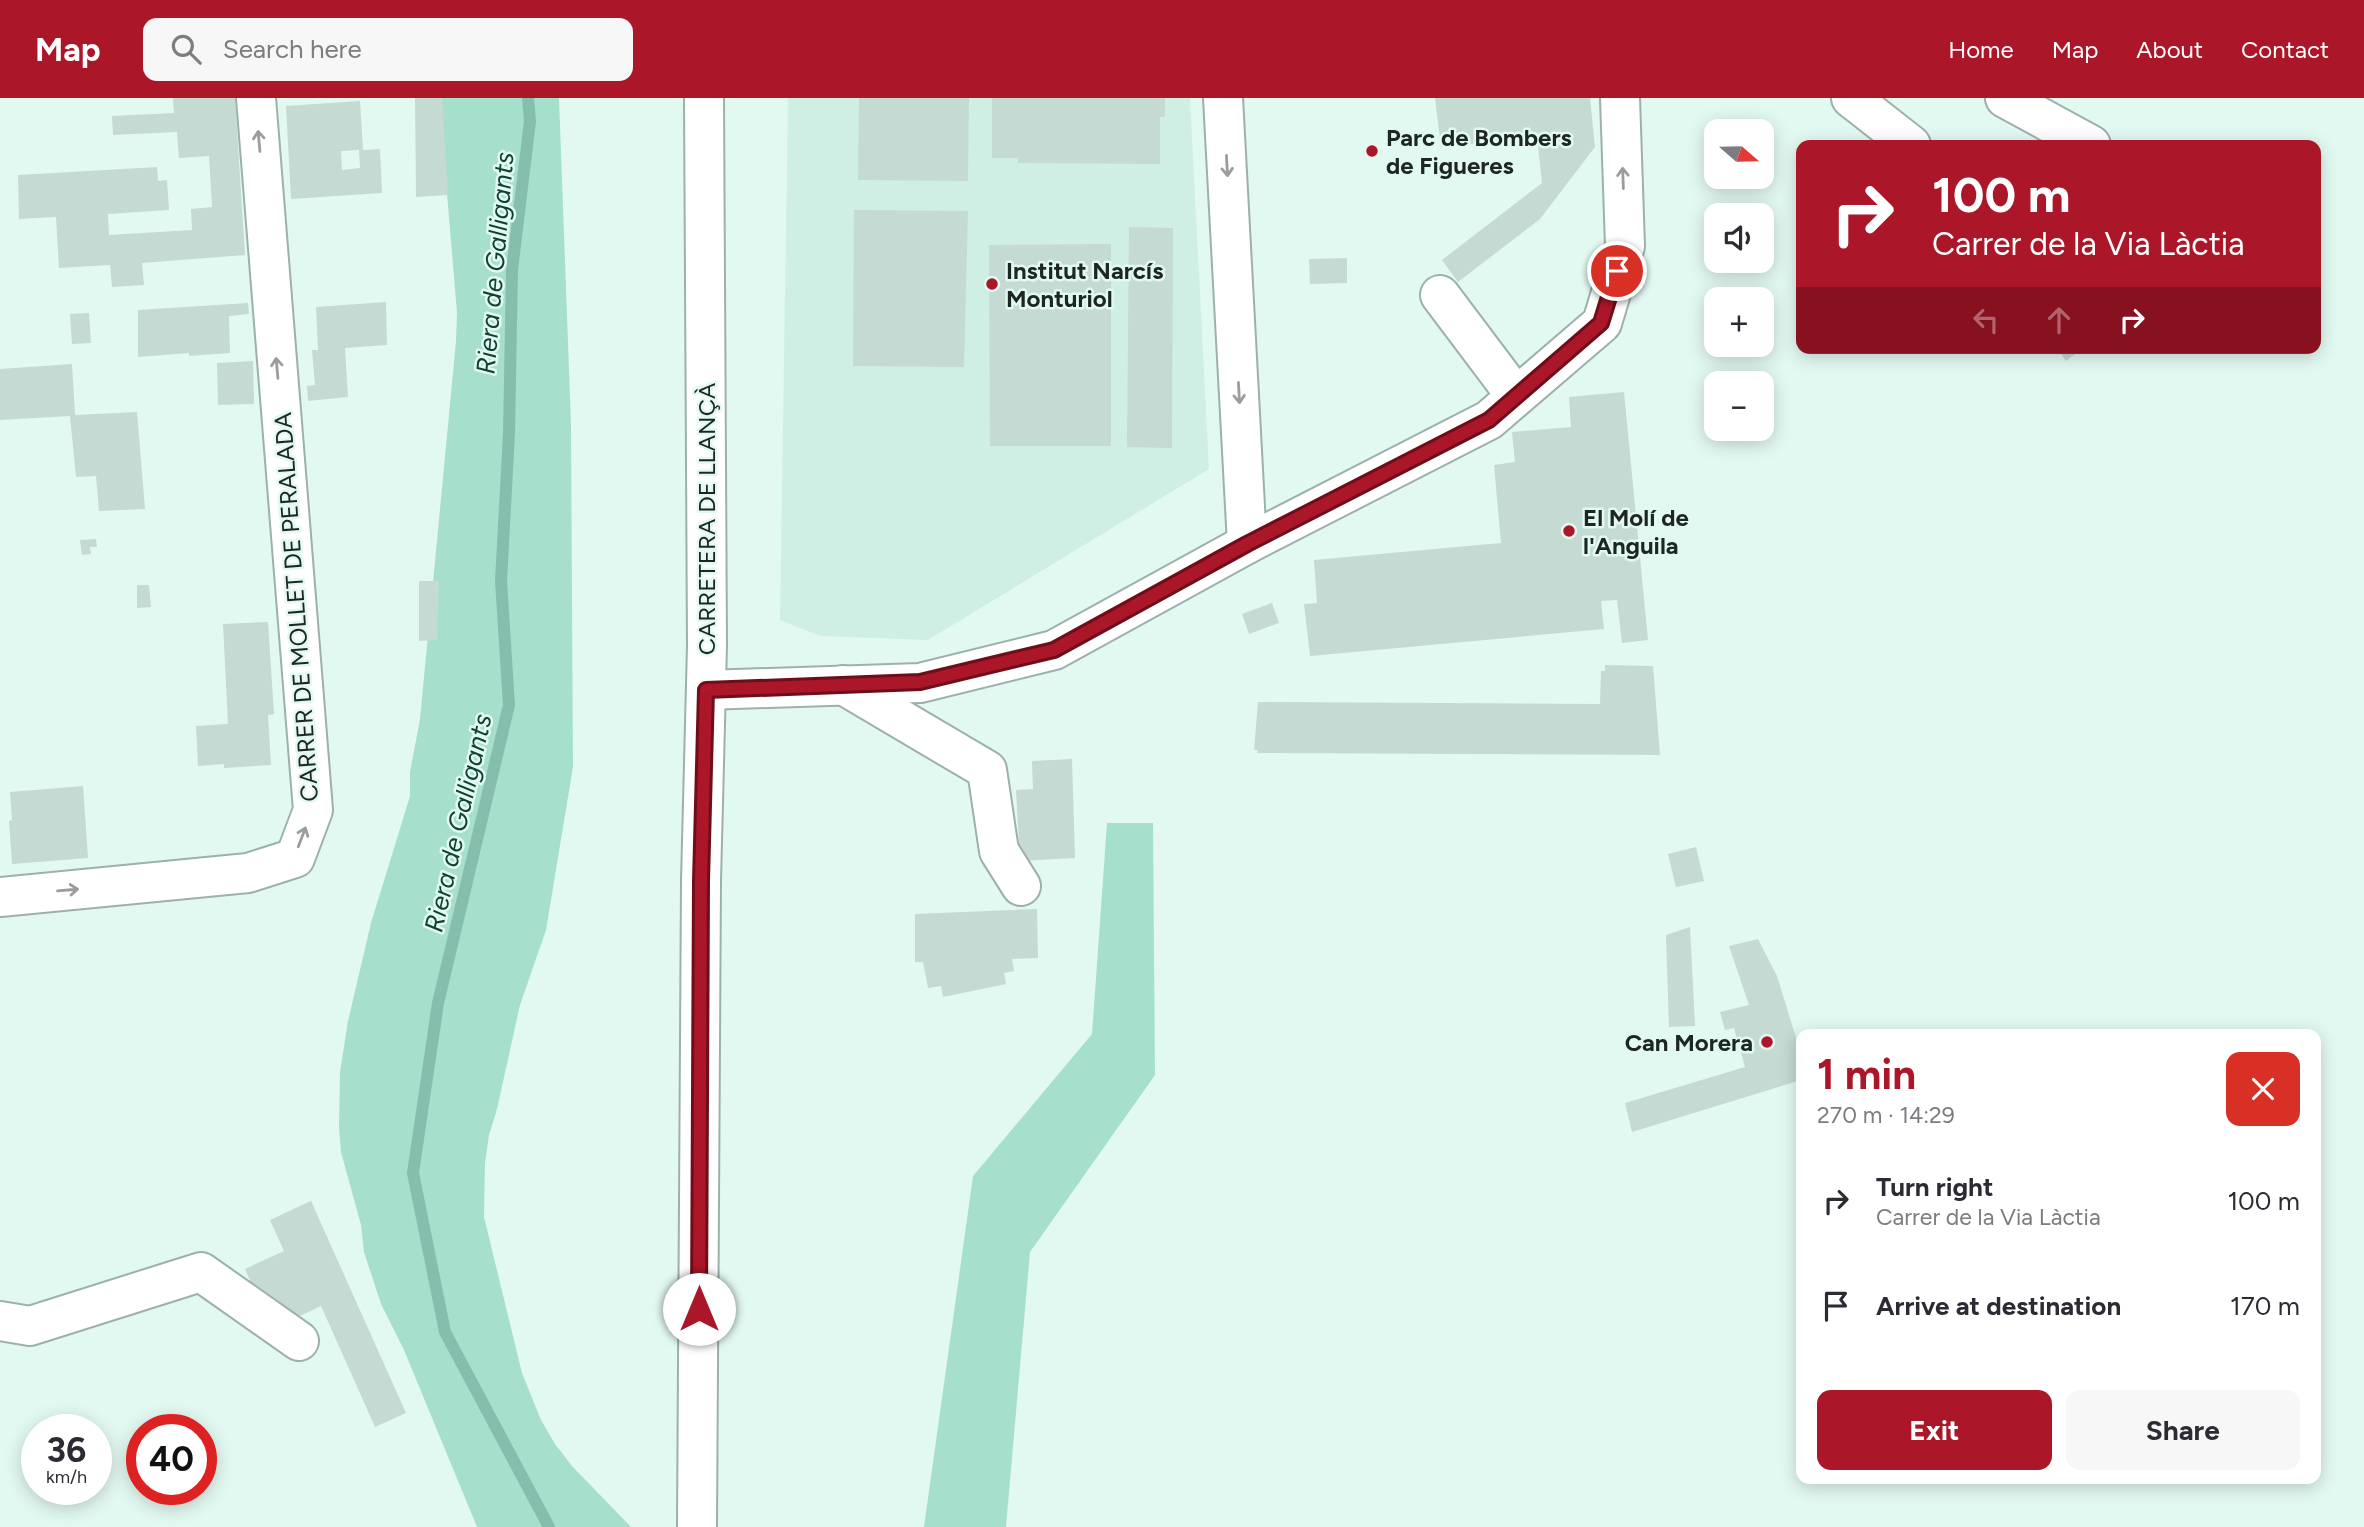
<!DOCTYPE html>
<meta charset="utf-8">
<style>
:root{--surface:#fff;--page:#f7f7f7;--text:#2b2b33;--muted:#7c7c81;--accent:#ab1628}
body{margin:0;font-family:Figtree,sans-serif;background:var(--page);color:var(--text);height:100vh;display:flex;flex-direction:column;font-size:26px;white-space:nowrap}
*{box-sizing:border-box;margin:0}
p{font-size:23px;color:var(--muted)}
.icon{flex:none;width:38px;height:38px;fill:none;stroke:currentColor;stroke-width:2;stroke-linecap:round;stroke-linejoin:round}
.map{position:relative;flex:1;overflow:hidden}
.sheet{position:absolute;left:1796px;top:931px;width:525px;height:455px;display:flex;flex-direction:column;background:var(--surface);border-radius:14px;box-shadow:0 4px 18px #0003}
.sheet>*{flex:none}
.guide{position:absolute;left:1796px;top:42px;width:525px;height:214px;border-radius:14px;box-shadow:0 4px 18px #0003;background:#ab1628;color:#fff;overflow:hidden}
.needle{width:46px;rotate:110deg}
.buttons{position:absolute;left:1704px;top:21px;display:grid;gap:14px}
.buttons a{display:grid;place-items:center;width:70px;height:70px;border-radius:14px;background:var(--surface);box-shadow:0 4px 18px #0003;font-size:35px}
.speed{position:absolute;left:21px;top:1316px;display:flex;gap:14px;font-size:35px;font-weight:700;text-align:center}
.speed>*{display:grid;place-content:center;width:91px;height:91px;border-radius:50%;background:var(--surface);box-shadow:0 4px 18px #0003;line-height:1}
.speed small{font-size:18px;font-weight:400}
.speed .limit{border:10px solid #d22;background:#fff;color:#111}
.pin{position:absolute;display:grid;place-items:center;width:60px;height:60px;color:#fff;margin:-30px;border:4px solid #fff;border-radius:50%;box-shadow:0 2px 7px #0007}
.me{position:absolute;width:77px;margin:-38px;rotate:0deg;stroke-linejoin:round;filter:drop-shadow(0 0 5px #0008)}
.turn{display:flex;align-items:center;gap:24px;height:147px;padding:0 21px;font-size:32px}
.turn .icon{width:91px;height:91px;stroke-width:2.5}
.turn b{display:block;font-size:49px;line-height:60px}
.lanes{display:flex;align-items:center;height:66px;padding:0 21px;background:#0003;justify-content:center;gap:35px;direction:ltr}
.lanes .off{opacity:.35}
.round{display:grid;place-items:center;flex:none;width:74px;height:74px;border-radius:14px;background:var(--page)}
.overview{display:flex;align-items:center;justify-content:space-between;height:119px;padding:0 21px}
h1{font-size:42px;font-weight:700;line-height:52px;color:var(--accent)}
.cta{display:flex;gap:14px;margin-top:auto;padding:14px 21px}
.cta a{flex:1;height:80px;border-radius:14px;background:var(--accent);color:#fff;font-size:28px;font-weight:700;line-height:80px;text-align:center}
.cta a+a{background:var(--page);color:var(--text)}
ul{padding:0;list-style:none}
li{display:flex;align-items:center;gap:21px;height:105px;padding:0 21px}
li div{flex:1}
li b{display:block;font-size:26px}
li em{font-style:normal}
header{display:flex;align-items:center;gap:42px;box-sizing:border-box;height:98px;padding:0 35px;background:var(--accent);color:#fff}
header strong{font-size:33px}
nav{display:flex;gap:38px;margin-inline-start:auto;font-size:24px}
.search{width:490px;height:63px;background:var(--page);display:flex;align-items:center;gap:18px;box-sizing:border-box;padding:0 24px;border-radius:14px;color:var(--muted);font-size:26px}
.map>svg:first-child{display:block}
.built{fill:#cfefe4}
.green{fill:#a7dfcd}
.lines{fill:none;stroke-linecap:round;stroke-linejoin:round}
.stream{stroke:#85beac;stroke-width:12}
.building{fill:#c4dad2;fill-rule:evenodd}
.minor-casing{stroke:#9cb1aa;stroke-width:42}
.minor{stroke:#fff;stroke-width:38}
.oneway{stroke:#9a9d9c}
.route-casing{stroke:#6f0e1a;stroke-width:18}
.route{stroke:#ab1628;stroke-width:12}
.poi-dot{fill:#ab1628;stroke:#e2f9f1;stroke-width:2.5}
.labels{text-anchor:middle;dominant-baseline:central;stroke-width:5;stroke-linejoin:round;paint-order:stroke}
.poi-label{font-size:24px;font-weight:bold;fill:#1e2624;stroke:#e2f9f1;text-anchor:start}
.street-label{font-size:24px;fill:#1e2624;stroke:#e2f9f1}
.water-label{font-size:26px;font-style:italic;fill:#0f4235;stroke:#e2f9f1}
</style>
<header>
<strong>Map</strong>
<div class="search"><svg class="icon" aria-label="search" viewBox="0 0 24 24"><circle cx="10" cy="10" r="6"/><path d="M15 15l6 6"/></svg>Search here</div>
<nav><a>Home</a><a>Map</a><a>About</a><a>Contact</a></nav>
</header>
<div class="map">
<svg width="2364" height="1429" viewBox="0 0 2364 1429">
<rect width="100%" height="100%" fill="#e2f9f1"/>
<path class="built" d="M788,0h402l19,371 -281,171 -108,-4 -40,-16z"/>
<g class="green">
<path d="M439,0h120l12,326 2,343 -27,163 -26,75 -23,104 -8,26 -4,28 -1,54 38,156 19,47 14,24 17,22 59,61h-154l-73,-177 -23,-46 -17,-52 -3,-27 -20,-73 -2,-25 1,-55 8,-51 23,-98 39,-127v-24l10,-53 36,-378 1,-28z"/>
<path d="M1107,725h46l2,252 -125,177 -24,275h-82l49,-351 119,-142z"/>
</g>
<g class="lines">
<path class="stream" d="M528,0l2,23 -18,149 -3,163 -8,148 8,124 -71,298 -25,170 32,159 104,195"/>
</g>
<g class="building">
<path d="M173,0h62l10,157 -103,8 2,22 -32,2 -2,-22 -51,3 -3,-51 -37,2 -1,-44 139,-8 1,14 9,-1 2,30 -61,4 1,21 83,-5 -1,-21 21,-2 -3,-51 -30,2 -2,-26 -64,3 -1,-19 62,-3z"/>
<path d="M415,0h27l6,97 -32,2z"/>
<path d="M859,0h110l-1,83 -110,-1z"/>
<path d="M992,0h173v19h-5v47l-142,-1v-5h-26z"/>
<path d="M1435,0h155l5,49 -55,72 -82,63 -16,-22 100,-77 -5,-46 -96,10z"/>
<path d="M360,3l3,49 17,-1 2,44 -91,6 -5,-93zM359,52l1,18 -18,2 -1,-19z"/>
<path d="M854,112l114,1 -4,156 -111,-1z"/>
<path d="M1129,129l44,1 -1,220 -45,-1z"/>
<path d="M1111,146v202h-121l-1,-201z"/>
<path d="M1347,160v25l-37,1 -1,-25z"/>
<path d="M386,204l1,43 -42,3 3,49 -40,4 -1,-15 8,-1 -3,-35h6l-2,-43z"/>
<path d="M248,205l1,11 -20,2 1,37 -41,3v-3l-51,4v-47z"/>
<path d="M89,215l2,30 -19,1 -2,-30z"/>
<path d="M2057,250h26l-17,13z"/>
<path d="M253,263l1,43 -36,1 -1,-42z"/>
<path d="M72,266l3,51 62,-3 8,97 -46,2 -3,-35 -20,1 -6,-61 -70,4v-51z"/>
<path d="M1624,294l24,248 -26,3 -5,-43 -16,1 3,28 -294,27 -6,-52 13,-1 -3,-43 187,-17 -7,-78 21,-3 -3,-30 59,-5 -2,-30z"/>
<path d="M96,441l1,8h-7l1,7 -9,1 -2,-15z"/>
<path d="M419,483h20l-2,59 -18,1z"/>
<path d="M137,487h12l2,22 -14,1z"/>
<path d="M1272,505l7,20 -30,11 -7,-20z"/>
<path d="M268,524l6,92 -6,1 3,50 -47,3v-4l-26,2 -2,-40 32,-2 -5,-100z"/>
<path d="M1605,567l48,1 7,89 -403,-2 1,-3h-4l4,-48 342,2 1,-33h4z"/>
<path d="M1072,661l3,99 -55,3 -4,-71 17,-1 -1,-28z"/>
<path d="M83,688l5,72 -76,6 -3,-43 3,-1 -2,-28z"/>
<path d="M1696,749l8,34 -28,6 -8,-33z"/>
<path d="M1037,811l1,49 -26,1 2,12 -10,2 2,11 -63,13 -2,-11 -13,2 -5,-26h-8v-48z"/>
<path d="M1690,829l5,99 -26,1 -3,-92z"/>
<path d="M1758,841l19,37 24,78v26l-169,52 -7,-29 120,-36 -11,-39 -9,2 -5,-18 29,-7 -20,-59z"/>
<path d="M311,1103l95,212 -31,14 -54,-121 -49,23 -27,-60 39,-18 -14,-31z"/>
</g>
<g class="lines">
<g class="minor-casing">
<g id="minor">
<path d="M1223,0l24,446"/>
<path d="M1851,0l60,47"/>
<path d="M2005,0l86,47"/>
<path d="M1440,197l76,101"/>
<path d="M843,587l144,85 12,81 22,35"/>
<path d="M706,592l214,-7 134,-33 193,-106 242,-124 113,-97 23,-77 -5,-148"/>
<path d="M0,799l248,-24 47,-15 18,-48 -57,-712"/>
<path d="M0,1223l30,5 171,-54 98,69"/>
<path d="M697,1429l4,-646 6,-236 -3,-547"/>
</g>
</g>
<use href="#minor" class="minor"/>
</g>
<defs><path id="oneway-shaft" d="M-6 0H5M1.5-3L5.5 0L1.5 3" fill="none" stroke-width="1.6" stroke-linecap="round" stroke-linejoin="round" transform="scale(1.75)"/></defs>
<g class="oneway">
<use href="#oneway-shaft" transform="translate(259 43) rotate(-95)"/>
<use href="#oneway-shaft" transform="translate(1227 68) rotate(87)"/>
<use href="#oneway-shaft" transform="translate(1623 80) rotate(-92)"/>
<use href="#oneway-shaft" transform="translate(277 270) rotate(-95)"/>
<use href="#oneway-shaft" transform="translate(1239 295) rotate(87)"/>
<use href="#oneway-shaft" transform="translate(302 739) rotate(-69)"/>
<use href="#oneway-shaft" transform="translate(68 792) rotate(-5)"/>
</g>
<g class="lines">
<g class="route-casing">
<path id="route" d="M699,1211l2,-428 5,-191 214,-8 134,-32 193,-106 242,-124 112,-97 16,-52"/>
</g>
<use href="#route" class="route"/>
</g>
<g class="poi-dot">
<circle cx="1372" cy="53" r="7"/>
<circle cx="992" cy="186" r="7"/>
<circle cx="1569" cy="433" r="7"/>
<circle cx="1767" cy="944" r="7"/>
</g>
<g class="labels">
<g class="poi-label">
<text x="1386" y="39">Parc de Bombers<tspan x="1386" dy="28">de Figueres</tspan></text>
<text x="1006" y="172">Institut Narcís<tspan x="1006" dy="28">Monturiol</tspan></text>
<text x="1583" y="419">El Molí de<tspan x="1583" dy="28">l'Anguila</tspan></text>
<text x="1753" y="944" text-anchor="end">Can Morera</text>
</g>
<g class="street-label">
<text transform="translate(706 421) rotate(-90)">CARRETERA DE LLANÇÀ</text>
<text transform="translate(296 509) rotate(-94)">CARRER DE MOLLET DE PERALADA</text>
</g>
<g class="water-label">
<text transform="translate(495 165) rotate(-85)">Riera de Galligants</text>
<text transform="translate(458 725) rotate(-77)">Riera de Galligants</text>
</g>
</g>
</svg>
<div class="buttons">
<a><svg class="needle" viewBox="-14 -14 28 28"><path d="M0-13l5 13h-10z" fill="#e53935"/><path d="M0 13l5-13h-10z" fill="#7c7c81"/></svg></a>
<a><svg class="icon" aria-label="sound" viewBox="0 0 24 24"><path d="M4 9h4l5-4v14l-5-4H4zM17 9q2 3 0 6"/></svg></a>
<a>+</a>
<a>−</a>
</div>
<div class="speed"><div>36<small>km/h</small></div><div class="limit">40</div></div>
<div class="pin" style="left:1617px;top:173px;background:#d93025"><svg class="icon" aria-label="arrive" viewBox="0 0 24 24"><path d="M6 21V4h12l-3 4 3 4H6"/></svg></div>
<svg class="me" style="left:699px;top:1211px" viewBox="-20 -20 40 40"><circle r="19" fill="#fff"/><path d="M0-13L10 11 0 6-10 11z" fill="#ab1628"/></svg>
<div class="guide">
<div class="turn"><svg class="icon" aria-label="right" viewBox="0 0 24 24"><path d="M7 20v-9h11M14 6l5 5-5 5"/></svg><div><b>100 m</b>Carrer de la Via Làctia</div></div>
<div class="lanes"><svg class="icon off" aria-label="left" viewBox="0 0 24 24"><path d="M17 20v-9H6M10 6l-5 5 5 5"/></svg><svg class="icon off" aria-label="ahead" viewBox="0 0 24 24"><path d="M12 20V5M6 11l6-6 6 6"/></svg><svg class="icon" aria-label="right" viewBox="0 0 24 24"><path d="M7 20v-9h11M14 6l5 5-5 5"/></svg></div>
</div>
<section class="sheet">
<div class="overview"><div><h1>1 min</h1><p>270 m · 14:29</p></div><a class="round" style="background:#d93025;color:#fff"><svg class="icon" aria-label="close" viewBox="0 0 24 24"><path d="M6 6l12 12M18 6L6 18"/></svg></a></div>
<ul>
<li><svg class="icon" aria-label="right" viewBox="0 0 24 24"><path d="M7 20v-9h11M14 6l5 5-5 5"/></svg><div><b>Turn right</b><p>Carrer de la Via Làctia</p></div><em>100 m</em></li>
<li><svg class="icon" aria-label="arrive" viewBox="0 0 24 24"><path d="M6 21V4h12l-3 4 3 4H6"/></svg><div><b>Arrive at destination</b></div><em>170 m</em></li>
</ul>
<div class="cta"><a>Exit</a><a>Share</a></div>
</section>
</div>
